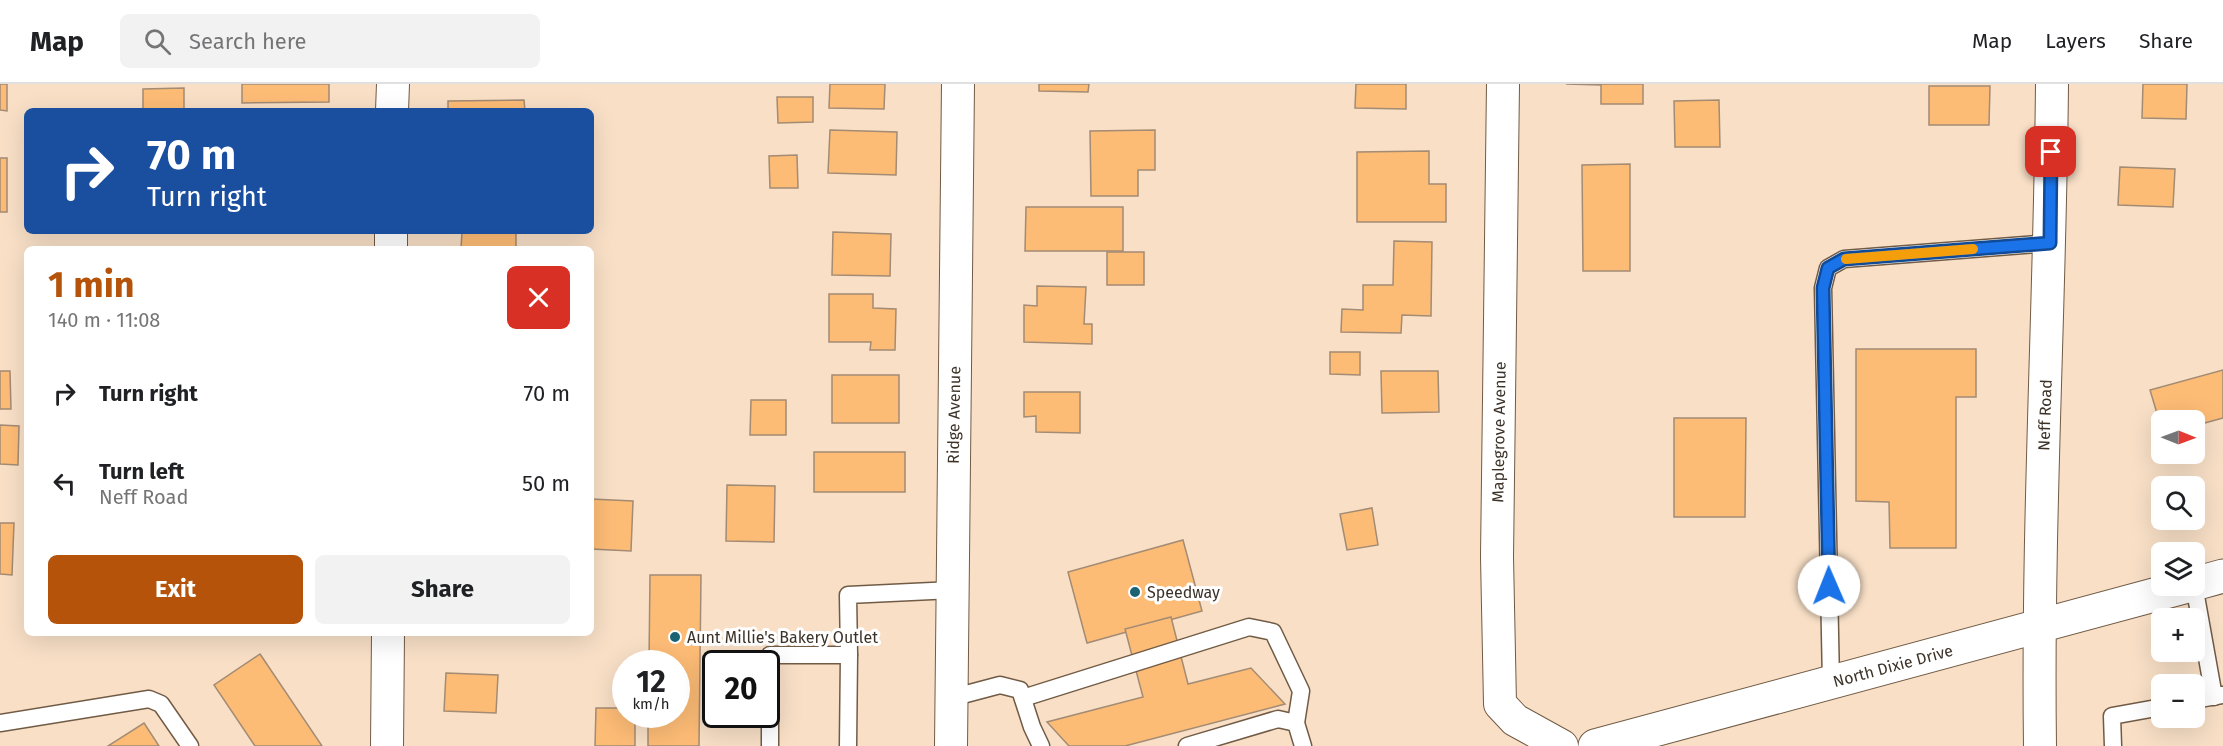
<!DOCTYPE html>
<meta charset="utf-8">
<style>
:root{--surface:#fff;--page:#f2f2f2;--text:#202124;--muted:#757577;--line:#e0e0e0;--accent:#b45309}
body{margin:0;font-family:"Fira Sans",sans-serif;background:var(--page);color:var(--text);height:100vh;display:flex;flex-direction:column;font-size:22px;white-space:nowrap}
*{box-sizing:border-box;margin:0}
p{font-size:20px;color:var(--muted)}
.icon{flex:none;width:33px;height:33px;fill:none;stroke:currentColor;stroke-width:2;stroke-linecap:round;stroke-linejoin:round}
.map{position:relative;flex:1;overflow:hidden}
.side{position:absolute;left:24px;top:162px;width:570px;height:390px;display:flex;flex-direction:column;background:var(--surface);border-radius:9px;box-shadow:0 6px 24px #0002}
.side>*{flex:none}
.top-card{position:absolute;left:24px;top:24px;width:570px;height:126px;border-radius:9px;box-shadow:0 6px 24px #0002;background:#1a4fa0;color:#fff;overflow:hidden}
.needle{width:39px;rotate:91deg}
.controls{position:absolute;left:2151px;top:326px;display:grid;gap:12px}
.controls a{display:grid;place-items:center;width:54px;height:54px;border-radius:9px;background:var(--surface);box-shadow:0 6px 24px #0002;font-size:30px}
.speed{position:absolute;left:612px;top:566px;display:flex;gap:12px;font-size:30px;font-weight:700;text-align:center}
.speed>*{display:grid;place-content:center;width:78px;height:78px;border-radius:50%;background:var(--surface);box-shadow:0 6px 24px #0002;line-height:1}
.speed small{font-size:15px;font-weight:400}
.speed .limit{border:3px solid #111;border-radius:9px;background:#fff;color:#111}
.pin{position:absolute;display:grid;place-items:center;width:51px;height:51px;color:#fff;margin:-26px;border-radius:12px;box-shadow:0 3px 9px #0006}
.me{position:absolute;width:66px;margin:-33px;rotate:359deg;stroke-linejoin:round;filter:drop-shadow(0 0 4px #0008)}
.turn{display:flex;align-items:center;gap:21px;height:126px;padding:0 24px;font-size:27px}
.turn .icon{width:78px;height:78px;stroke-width:2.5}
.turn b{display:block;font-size:42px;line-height:51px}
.round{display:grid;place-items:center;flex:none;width:63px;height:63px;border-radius:9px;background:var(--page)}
.headline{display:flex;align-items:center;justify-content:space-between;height:102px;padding:0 24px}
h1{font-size:36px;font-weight:700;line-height:45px;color:var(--accent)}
.action{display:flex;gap:12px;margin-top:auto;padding:12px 24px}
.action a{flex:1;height:69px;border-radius:9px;background:var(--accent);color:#fff;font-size:24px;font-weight:700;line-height:69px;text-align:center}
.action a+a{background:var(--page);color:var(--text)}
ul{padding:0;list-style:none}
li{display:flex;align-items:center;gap:18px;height:90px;padding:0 24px}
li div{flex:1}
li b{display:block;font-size:22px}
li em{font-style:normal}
header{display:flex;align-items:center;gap:36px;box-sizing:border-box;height:84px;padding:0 30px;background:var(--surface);border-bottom:2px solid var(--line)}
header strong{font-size:28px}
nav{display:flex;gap:33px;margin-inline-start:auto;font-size:21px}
.search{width:420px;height:54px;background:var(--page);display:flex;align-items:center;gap:15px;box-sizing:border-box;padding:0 21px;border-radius:9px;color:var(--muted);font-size:22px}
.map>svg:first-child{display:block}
.building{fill:#fdbc76;stroke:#a38b74;stroke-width:1.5}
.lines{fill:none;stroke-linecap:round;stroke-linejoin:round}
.service-casing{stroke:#715b45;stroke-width:19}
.minor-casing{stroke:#715b45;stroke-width:34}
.secondary-casing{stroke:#715b45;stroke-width:35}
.service{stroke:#fff;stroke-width:16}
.minor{stroke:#fff;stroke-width:32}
.secondary{stroke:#fff;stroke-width:33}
.route-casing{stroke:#114b97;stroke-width:15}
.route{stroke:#1a73e8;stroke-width:10}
.slow{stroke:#f59e0b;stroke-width:10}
.poi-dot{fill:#1b6272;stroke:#fff;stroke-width:2}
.labels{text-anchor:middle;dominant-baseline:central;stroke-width:6;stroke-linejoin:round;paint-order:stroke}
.street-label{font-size:16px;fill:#3c3228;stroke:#fff}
.poi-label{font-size:16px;fill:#3c3228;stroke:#fff;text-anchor:start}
</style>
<header>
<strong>Map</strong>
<div class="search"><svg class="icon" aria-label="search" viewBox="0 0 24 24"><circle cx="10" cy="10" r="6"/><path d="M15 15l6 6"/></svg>Search here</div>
<nav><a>Map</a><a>Layers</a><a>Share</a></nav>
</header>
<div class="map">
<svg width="2223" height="662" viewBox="0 0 2223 662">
<rect width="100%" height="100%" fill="#f8dfc6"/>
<g class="building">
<path d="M0,0h7v27l-7,-1z"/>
<path d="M242,0h87v18l-87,1z"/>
<path d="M830,0h55l-1,25 -55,-1z"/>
<path d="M1039,0h50l-1,8 -49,-1z"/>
<path d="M1356,0h50v25l-51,-1z"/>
<path d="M1566,0h77v20h-42v-19z"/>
<path d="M2143,0h44l-1,35 -44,-1z"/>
<path d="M1929,2h61l-1,39h-60z"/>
<path d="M184,4v23h-41v-22z"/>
<path d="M777,13h36v25l-35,1z"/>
<path d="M524,16l1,11h-77v-10z"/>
<path d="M1719,16l1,47h-45l-1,-46z"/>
<path d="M830,46l67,2 -1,43 -68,-2z"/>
<path d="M1155,46v40h-17v26h-47l-1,-65z"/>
<path d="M1429,67v33h17v38h-89v-70z"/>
<path d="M797,71l1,33h-28l-1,-32z"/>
<rect x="0" y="74" width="7" height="54"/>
<path d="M1630,80v107h-47l-1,-106z"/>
<path d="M2120,83l55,2 -2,38 -55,-2z"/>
<path d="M1026,123h97v44h-98z"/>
<path d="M462,147h54v18h-55z"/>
<path d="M833,148l58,2 -1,42 -58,-1z"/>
<path d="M1394,157l38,1 -1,74 -29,-1 -1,18 -60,-1 1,-23 21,1v-25h30z"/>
<rect x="1107" y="168" width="37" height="33"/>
<path d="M1037,202l49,1 -2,37h8v20l-68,-2v-37l13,1z"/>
<path d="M829,210h44v14l23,1 -1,41h-25l1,-8h-42z"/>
<path d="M1856,265h120v48h-20v151h-66l-1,-46 -33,-1z"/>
<path d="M1330,268h30v23l-30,-1z"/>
<path d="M2223,286v48l-29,8v-6h-32v10l-12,-40z"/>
<path d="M0,287h10l1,38h-11z"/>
<path d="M1381,287h57l1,41 -57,1z"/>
<rect x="832" y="291" width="67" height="48"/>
<path d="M1024,308h56v41l-44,-1v-16l-12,1z"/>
<path d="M751,316h35v35h-36z"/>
<path d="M1674,334h72l-1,99h-71z"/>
<path d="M0,341l19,1 -1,39 -18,-1z"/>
<rect x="814" y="368" width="91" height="40"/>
<path d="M727,401l48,1 -1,56 -48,-1z"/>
<path d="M591,415l42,2 -2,50 -40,-2z"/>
<path d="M1372,424l6,37 -31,5 -7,-36z"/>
<path d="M0,439h14l-2,52 -12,-1z"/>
<path d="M1183,456l19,71 -115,32 -19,-71z"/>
<path d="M650,491h51l-2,171h-51v-32h28v-51h-27z"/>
<path d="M1171,533l17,67 63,-16 34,36 -160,42h-56l-22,-24 96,-25 -18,-68z"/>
<path d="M260,570l62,92h-67l-41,-61z"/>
<path d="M446,589l52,2 -2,38 -52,-2z"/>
<path d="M596,624h30v6h9v32h-40z"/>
<path d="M144,639l15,23h-51z"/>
</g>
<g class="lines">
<g class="service-casing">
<g id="service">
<path d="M2194,501l20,112"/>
<path d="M849,571l-1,-60 105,-5"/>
<path d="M1831,599l-8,-395 5,-20 16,-9 206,-16"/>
<path d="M951,614l49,-13 20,5 12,37 9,19"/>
<path d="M1023,614l226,-71 24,5 28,59 -5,32"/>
<path d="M2194,616l28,-5"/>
<path d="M0,639l149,-24 12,5 29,42"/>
<path d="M770,662v-91h79l-1,91"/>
<path d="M1187,662l91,-27 18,4 7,23"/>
<path d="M2113,662l-1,-30 50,-9"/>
</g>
</g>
<g class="minor-casing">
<g id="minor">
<path d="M1503,0l-6,473 3,147 15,16 47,26"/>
<path d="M392,27l1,-27"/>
<path d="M391,165v-18"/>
<path d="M387,662l1,-113"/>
<path d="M951,662l7,-662"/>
<path d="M2040,662c-3,-221 10,-441 12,-662"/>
</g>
</g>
<g class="secondary-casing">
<g id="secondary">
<path d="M2194,500l29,-8"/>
<path d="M1595,662l596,-161"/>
</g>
</g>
<use href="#service" class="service"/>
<use href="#minor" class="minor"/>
<use href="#secondary" class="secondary"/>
</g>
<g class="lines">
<g class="route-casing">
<path id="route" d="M1829,502l-6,-298 5,-20 16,-9 206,-16 1,-91"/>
</g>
<use href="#route" class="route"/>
<path class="slow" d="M1846,175l127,-10"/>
</g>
<g class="poi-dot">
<circle cx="1135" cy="508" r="6"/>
<circle cx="675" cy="553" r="6"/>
</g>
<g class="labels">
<g class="street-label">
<text transform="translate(954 331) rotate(-89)">Ridge Avenue</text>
<text transform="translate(2045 331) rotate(-88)">Neff Road</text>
<text transform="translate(1499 348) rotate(-89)">Maplegrove Avenue</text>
<text transform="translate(1893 582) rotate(-15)">North Dixie Drive</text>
</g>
<g class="poi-label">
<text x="1147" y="508">Speedway</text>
<text x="687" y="553">Aunt Millie's Bakery Outlet</text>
</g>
</g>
</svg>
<div class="controls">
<a><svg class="needle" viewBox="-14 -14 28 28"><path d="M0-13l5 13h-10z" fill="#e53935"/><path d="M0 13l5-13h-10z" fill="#757577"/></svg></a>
<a><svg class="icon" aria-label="search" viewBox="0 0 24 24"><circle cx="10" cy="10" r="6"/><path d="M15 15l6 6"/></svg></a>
<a><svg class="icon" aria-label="layers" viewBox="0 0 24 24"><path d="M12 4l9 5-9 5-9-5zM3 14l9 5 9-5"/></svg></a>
<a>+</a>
<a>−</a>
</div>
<div class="speed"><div>12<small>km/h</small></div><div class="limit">20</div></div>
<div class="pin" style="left:2051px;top:68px;background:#d93025"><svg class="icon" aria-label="arrive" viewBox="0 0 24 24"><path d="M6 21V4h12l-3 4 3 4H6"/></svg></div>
<svg class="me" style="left:1829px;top:502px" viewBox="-20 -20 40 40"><circle r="19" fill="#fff"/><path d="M0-13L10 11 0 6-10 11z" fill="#1a73e8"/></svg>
<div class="top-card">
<div class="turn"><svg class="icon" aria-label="right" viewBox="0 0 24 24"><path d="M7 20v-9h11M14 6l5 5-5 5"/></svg><div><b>70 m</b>Turn right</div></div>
</div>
<section class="side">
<div class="headline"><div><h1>1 min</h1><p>140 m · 11:08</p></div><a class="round" style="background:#d93025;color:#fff"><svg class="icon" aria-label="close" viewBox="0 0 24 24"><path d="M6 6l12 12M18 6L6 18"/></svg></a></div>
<ul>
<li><svg class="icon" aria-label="right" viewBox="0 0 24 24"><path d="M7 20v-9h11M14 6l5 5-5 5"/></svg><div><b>Turn right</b></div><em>70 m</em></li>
<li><svg class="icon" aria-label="left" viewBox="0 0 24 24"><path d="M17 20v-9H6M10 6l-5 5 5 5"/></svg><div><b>Turn left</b><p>Neff Road</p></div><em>50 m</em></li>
</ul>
<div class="action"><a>Exit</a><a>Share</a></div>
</section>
</div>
